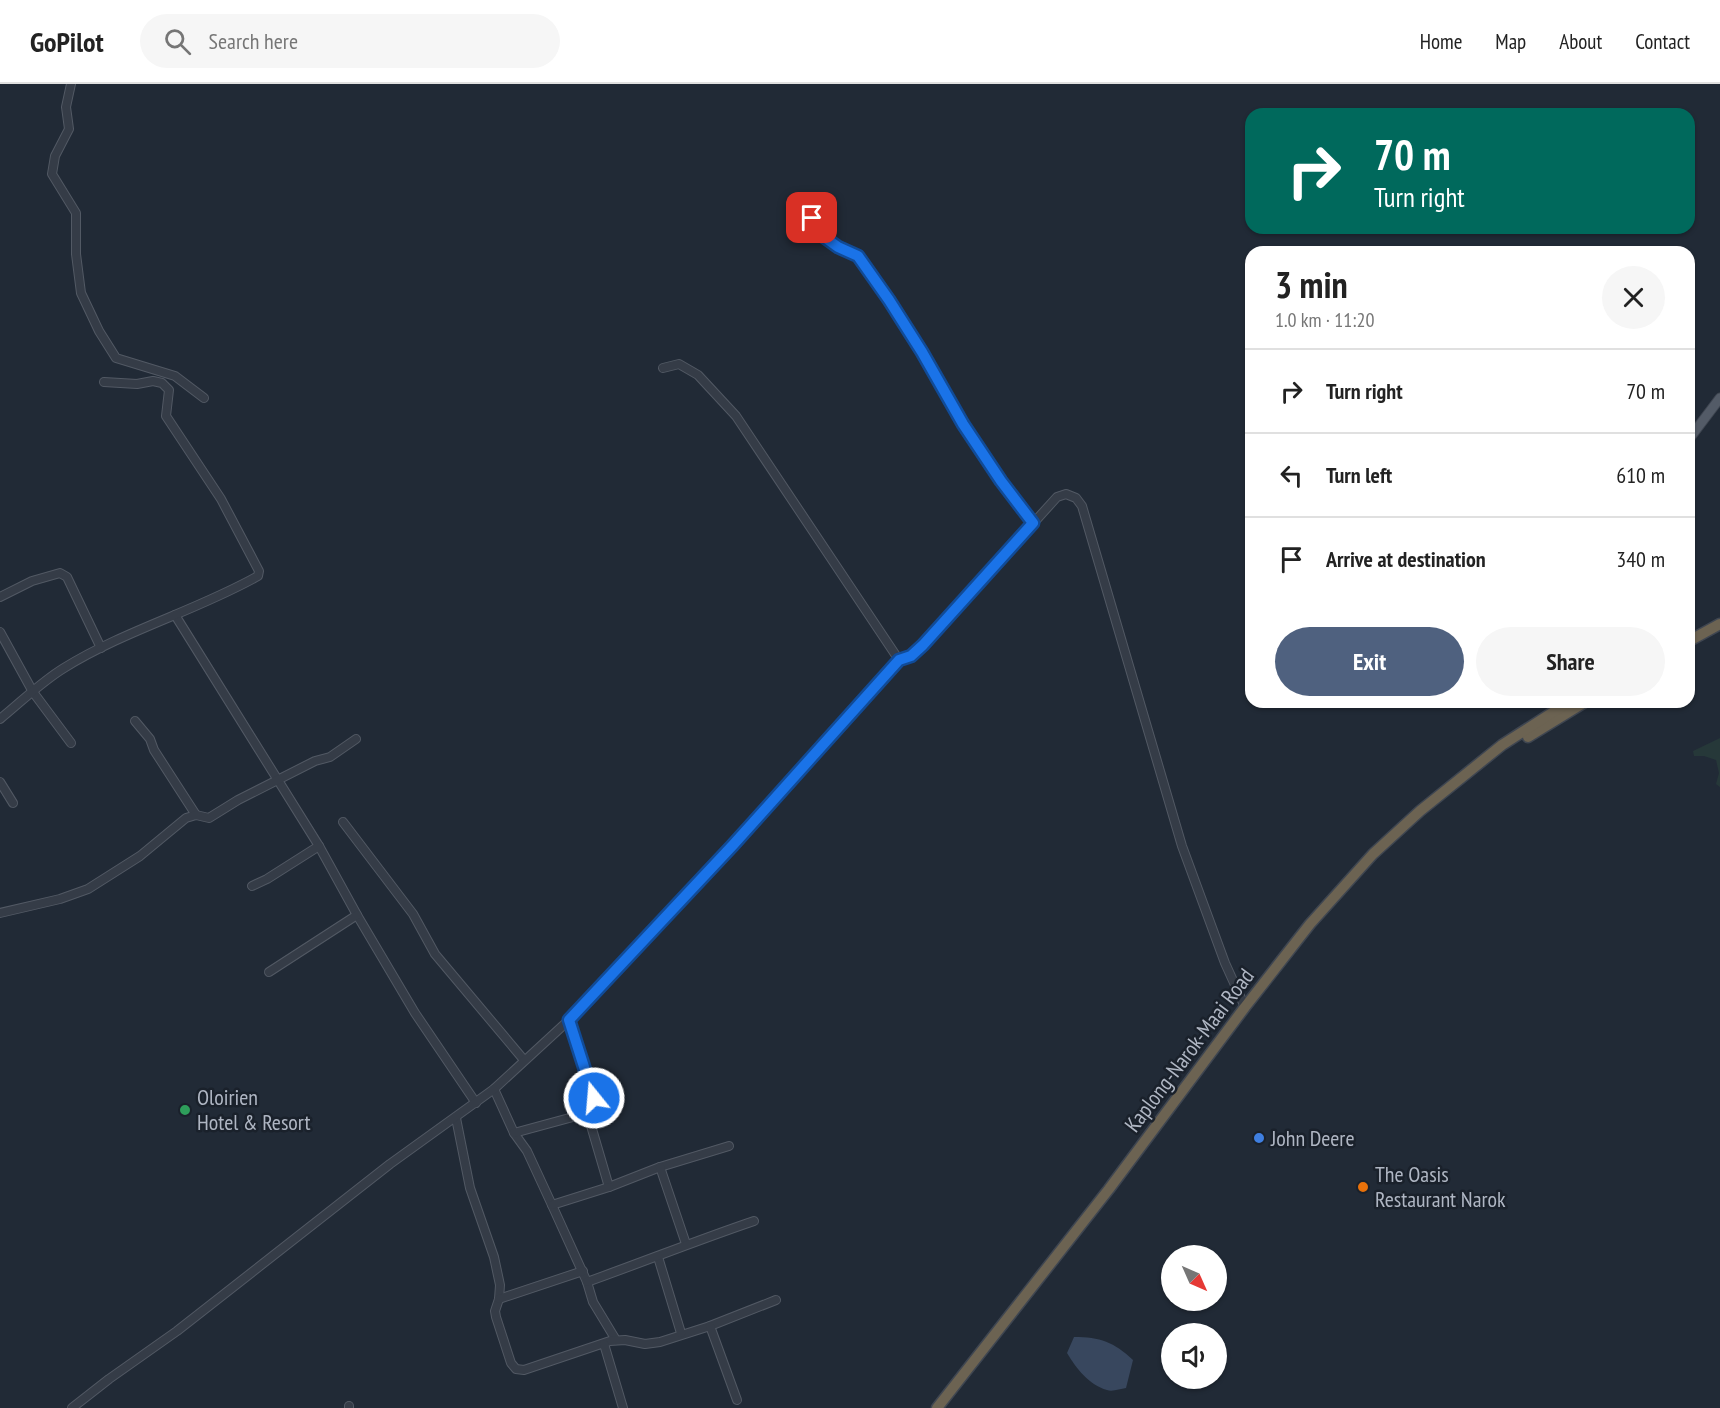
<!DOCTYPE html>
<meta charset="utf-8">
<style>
:root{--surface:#fff;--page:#f6f6f6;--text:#222;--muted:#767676;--line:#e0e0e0;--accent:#4f617f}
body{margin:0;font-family:"PT Sans Narrow",sans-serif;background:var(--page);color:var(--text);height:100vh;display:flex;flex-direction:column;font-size:22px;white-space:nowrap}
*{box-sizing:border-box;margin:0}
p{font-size:20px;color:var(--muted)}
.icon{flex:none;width:33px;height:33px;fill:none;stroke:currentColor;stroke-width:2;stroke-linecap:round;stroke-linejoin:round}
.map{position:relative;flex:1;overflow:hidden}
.details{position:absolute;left:1245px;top:162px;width:450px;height:462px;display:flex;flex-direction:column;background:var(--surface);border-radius:18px;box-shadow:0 2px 4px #0004}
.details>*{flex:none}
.banner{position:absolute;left:1245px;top:24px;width:450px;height:126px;border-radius:18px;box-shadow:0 2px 4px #0004;background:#00695c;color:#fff;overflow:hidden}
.needle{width:39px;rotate:135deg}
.buttons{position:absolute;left:1161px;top:1161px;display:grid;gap:12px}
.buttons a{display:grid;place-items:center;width:66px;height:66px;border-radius:50%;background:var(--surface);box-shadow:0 2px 4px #0004;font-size:30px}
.pin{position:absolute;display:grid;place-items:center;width:51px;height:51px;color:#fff;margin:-26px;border-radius:12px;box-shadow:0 3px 9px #0006}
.me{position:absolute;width:66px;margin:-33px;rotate:343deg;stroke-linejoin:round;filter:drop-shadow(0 0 4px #0008)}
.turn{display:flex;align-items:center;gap:21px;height:126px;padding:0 30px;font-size:27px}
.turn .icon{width:78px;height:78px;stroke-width:2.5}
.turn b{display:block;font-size:42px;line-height:51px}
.round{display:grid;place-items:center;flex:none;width:63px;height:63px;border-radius:32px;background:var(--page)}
.overview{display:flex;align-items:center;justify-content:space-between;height:102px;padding:0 30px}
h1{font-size:36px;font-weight:600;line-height:45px}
.button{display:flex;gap:12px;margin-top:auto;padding:12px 30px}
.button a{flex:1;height:69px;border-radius:36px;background:var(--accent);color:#fff;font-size:24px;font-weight:600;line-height:69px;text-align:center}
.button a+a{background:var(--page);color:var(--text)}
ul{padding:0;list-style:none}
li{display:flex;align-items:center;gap:18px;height:84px;padding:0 30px;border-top:2px solid var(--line)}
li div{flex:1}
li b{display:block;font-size:22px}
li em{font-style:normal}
header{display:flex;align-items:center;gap:36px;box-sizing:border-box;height:84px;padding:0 30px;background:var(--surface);border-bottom:2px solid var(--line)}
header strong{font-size:28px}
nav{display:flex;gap:33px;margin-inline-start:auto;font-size:21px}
.search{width:420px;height:54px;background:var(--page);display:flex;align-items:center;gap:15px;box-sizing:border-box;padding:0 21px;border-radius:33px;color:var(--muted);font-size:22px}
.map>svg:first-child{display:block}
.green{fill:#263839}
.water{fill:#38475e}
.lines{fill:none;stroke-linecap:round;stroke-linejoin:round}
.minor-casing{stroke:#525964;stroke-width:10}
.major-casing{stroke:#3e4550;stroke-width:11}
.highway-casing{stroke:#3f4651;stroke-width:13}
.minor{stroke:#353c47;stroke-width:8}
.major{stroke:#535b67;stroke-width:9}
.highway{stroke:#6c6352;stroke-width:10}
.route-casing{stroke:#114b97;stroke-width:15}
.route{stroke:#1a73e8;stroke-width:10}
.leisure-dot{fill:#2e9e5b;stroke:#1a212b;stroke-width:2}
.shop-dot{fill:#3f7fe0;stroke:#1a212b;stroke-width:2}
.food-dot{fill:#e8710a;stroke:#1a212b;stroke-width:2}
.labels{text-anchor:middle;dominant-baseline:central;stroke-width:5;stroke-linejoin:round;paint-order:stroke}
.street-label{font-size:22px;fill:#afb6c3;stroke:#1a212b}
.poi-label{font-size:22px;fill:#afb6c3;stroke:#1a212b;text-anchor:start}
</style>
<header>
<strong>GoPilot</strong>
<div class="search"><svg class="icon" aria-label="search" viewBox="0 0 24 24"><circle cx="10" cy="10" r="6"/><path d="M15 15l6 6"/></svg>Search here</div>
<nav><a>Home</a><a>Map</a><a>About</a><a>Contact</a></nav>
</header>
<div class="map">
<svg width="1720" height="1324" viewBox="0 0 1720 1324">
<rect width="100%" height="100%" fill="#212a36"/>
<path class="green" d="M1720,654v49l-4,-3 3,-11 -3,-13 -12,-4h-10l-1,-5z"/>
<path class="water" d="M1074,1253c26,0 40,5 59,23l-7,28c-6,1 -14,4 -19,2 -18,-5 -31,-22 -40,-37z"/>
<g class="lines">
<g class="minor-casing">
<g id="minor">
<path d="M71,0l-5,23 3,22 -14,27 -3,18 24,39v41l5,39 18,38 17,27 59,18 29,22"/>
<path d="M793,131l19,3 8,16 18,13 20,9 64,96 41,72 38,57 32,42"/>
<path d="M663,284l16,-4 19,11 38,41 163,244 12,-4 12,-11 134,-148 9,-3 10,4 6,8 100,340 43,117 20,44"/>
<path d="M0,513l32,-16 28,-8 7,4 34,71"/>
<path d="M175,531l144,231 38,69 58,98 61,90"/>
<path d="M0,548l33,60 38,51"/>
<path d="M0,635c21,-17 41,-37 64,-51 61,-38 132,-57 194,-92l1,-5 -38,-72 -55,-83 3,-26 -7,-7 -9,-2 -16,3 -33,-2"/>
<path d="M135,637l15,18 4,11 42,65"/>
<path d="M0,698l13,21"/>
<path d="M343,738l70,92 22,40 89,106"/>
<path d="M252,802l15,-7 52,-33"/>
<path d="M0,829l60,-14 28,-10 52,-33 46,-38 10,-3 13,3 29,-18 77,-39 15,-4 26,-18"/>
<path d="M269,888l88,-57"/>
<path d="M494,1005l20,44 13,18 25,54 35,77 6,20 23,38"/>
<path d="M587,1028l22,75 51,-20 69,-21"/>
<path d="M456,1034l14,70 24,69 6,28 -1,14 -4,12 1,6 15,46 5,6 8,1 86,-29 15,-1 20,4 15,-2 50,-16 66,-26"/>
<path d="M514,1049l70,-19 10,-9 -2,-15 -23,-70"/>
<path d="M660,1083l26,77"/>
<path d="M552,1121l57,-18"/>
<path d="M658,1173l23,76"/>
<path d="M587,1198c56,-20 111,-42 167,-61"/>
<path d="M499,1215l84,-28"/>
<path d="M710,1242l27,74"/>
<path d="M604,1260l19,64"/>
<path d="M349,1322v2"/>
<path d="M72,1324l37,-29 68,-48 213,-167 104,-75 75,-69 59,-62 271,-298"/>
</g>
</g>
<g class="major-casing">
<g id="major">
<path d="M1689,355l31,-41"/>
<path d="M1689,548h1"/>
</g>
</g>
<g class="highway-casing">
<g id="highway">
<path d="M1689,557l31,-17"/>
<path d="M1528,653l57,-35"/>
<path d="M937,1324l172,-219 136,-182 65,-83 63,-70 47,-43 82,-66 67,-43"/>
</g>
</g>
<use href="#minor" class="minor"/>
<use href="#major" class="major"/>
<use href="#highway" class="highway"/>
</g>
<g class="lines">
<g class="route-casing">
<path id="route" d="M594,1014l-25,-78 164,-175 166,-185 12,-4 12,-11 110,-122 -32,-42 -38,-57 -41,-72 -33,-52 -31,-44 -20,-9 -18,-13 -8,-16"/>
</g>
<use href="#route" class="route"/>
</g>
<circle class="leisure-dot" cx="185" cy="1026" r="6"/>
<circle class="shop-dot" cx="1259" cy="1054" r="6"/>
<circle class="food-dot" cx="1363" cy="1103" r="6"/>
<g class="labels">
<g class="street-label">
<text transform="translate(1189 966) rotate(-53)">Kaplong-Narok-Maai Road</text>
</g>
<g class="poi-label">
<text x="197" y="1013">Oloirien<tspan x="197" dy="25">Hotel &amp; Resort</tspan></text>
<text x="1271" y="1054">John Deere</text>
<text x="1375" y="1090">The Oasis<tspan x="1375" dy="25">Restaurant Narok</tspan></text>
</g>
</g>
</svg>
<div class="buttons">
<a><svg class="needle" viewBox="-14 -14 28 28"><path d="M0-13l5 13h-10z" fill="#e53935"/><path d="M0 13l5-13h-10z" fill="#767676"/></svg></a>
<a><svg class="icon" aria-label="sound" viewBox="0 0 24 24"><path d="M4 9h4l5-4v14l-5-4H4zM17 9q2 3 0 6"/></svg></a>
</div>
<div class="pin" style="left:812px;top:134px;background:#d93025"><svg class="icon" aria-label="arrive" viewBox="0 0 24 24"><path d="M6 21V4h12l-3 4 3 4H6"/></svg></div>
<svg class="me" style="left:594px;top:1014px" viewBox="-20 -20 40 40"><circle r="17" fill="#1a73e8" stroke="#fff" stroke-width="3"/><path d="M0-11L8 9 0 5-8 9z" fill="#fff"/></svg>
<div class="banner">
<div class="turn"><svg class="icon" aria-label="right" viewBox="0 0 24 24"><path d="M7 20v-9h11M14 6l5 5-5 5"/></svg><div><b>70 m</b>Turn right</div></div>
</div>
<section class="details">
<div class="overview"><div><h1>3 min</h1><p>1.0 km · 11:20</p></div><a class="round"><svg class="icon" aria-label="close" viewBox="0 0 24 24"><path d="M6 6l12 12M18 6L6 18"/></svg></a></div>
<ul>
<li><svg class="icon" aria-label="right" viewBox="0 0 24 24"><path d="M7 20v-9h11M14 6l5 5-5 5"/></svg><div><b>Turn right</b></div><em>70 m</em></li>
<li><svg class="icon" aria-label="left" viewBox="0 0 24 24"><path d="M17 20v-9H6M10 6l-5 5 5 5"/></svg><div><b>Turn left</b></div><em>610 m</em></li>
<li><svg class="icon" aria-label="arrive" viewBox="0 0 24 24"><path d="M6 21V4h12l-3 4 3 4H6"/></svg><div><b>Arrive at destination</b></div><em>340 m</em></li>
</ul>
<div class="button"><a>Exit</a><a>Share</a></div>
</section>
</div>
